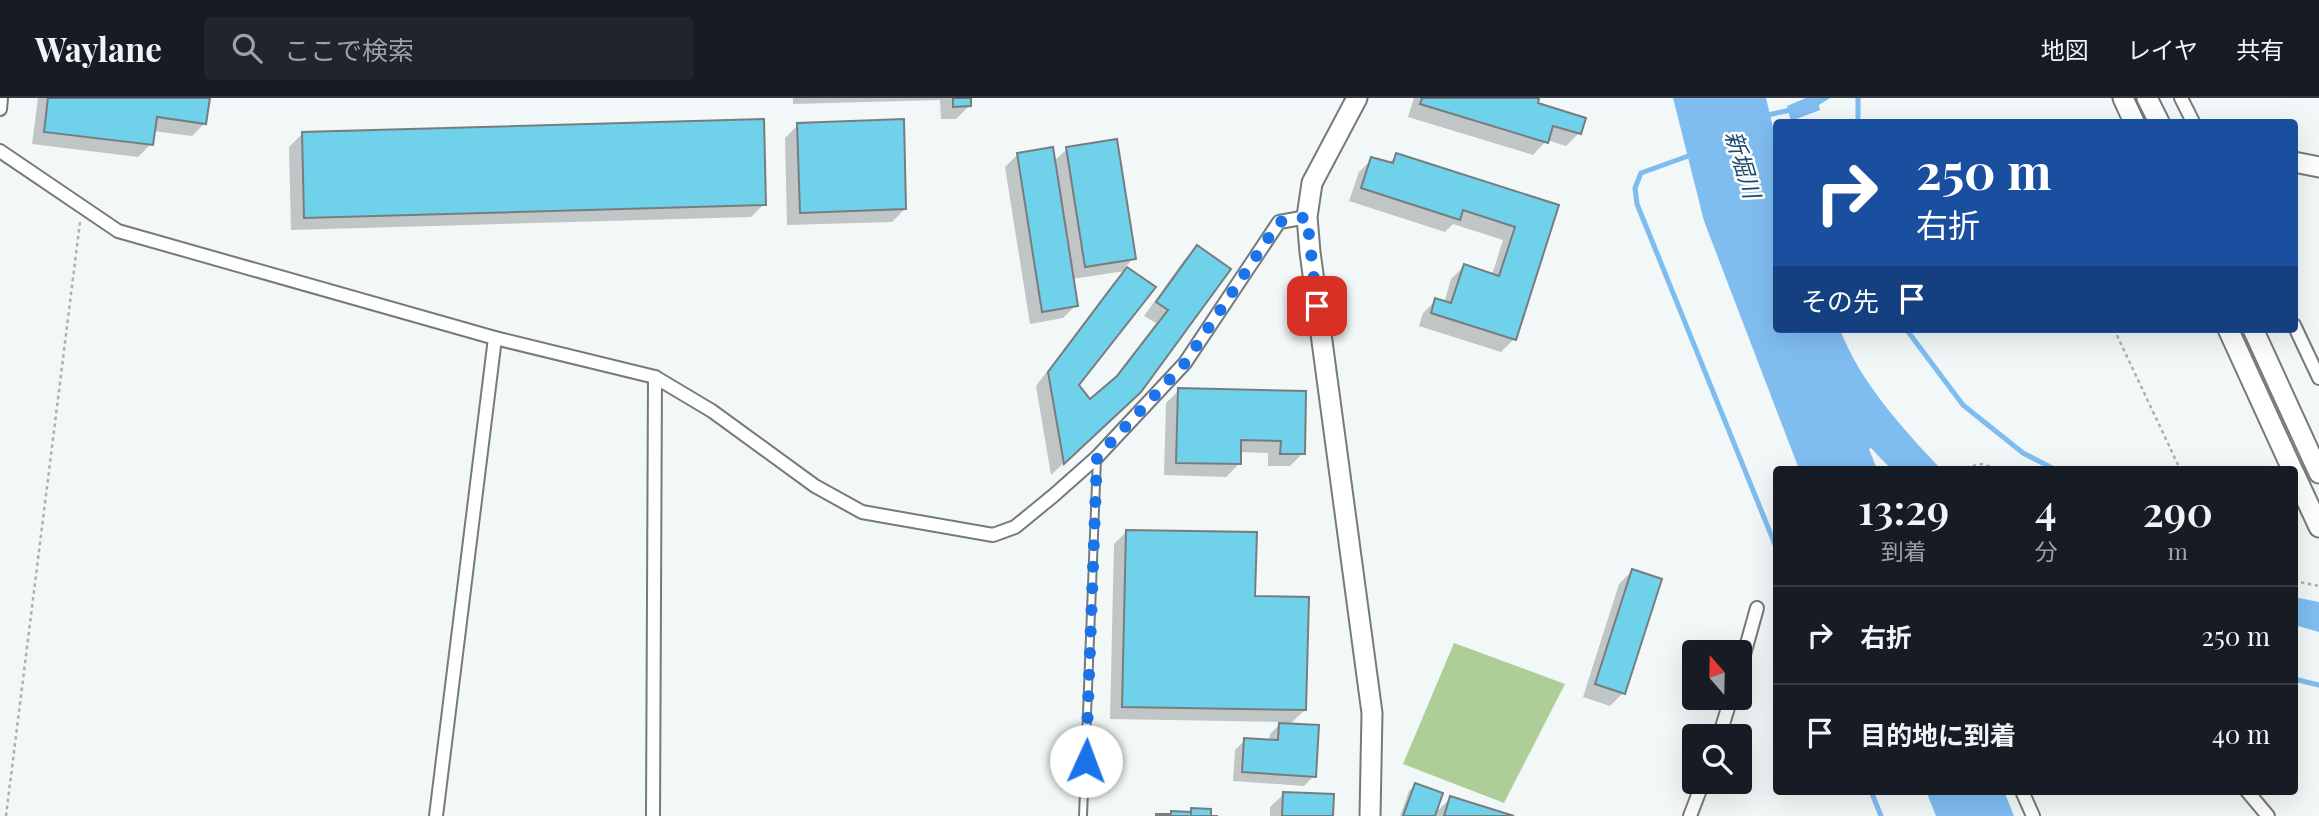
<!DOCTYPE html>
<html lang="ja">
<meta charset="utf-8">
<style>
:root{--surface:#171b24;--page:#20242c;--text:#f1f3f6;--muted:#9ea1a6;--line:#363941}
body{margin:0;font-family:"Playfair Display","Noto Sans JP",serif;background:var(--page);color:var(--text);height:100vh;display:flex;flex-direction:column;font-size:26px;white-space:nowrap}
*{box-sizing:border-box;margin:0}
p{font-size:23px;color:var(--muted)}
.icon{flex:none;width:38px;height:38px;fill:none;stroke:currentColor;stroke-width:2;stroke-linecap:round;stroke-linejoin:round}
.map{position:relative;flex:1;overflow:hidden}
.panel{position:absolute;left:1773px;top:368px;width:525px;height:329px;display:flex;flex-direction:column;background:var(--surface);border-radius:7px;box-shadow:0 7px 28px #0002}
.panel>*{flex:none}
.banner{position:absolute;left:1773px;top:21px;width:525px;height:214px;border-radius:7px;box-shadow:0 7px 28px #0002;background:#1a4fa0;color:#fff;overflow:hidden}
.needle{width:46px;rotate:340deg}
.buttons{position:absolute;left:1682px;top:542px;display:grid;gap:14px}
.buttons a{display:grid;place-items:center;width:70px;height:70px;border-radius:7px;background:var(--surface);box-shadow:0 7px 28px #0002;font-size:35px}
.pin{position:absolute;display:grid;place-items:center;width:60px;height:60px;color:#fff;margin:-30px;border-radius:14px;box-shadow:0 4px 10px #0006}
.me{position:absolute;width:77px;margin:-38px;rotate:2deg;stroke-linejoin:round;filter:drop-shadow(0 0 5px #0008)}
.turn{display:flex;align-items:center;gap:24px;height:147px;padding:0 28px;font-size:32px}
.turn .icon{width:91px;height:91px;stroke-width:2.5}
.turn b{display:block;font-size:49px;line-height:60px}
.then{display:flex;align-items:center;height:66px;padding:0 28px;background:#0003;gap:14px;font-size:26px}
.eta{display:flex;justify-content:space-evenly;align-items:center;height:119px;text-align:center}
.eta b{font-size:42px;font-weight:600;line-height:49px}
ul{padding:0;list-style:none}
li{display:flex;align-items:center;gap:21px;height:98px;padding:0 28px;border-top:2px solid var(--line)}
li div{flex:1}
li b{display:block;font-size:26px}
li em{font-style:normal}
header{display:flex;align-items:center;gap:42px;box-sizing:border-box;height:98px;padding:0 35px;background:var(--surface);border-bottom:2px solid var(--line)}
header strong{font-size:33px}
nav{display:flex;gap:38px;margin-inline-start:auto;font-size:24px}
.search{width:490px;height:63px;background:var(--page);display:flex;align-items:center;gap:18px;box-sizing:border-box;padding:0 24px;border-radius:7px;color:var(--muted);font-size:26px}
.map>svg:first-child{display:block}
.green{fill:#adcf97}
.water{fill:#7fbdf1}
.shadow{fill:#0003}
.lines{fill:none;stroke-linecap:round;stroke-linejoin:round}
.stream{stroke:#7fbdf1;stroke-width:5}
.building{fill:#70d1eb;stroke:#777d7e;stroke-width:2}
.lane-casing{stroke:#757a7a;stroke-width:10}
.street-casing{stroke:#757a7a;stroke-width:16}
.secondary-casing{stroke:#757a7a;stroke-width:23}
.path{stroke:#acb1b0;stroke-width:2.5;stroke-dasharray:3.5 3.5;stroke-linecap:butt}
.lane{stroke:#fff;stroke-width:6}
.street{stroke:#fff;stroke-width:12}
.secondary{stroke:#fff;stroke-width:19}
.route{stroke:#1a73e8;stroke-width:12;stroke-dasharray:0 21.6}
.labels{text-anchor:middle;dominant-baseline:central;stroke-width:5;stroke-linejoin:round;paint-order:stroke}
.water-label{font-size:23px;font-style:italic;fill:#1d4b6d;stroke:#fff}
</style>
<header>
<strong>Waylane</strong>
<div class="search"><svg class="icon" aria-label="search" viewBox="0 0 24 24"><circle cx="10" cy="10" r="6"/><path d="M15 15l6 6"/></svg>ここで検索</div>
<nav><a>地図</a><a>レイヤ</a><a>共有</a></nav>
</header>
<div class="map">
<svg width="2319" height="718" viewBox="0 0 2319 718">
<rect width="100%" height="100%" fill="#f1f8f7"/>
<path class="green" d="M1454,545l111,41 -61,119 -101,-39z"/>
<g class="water">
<path d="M1673,0h93l10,42v189h64c19,52 63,100 101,140h-50l-20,-21 -2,1 8,20h-78l-95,-248z"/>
<path d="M1806,0h24l-11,7 1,5 -29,11 -4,-15z"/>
<path d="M2294,499l25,5v30l-25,-7z"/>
<path d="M1926,693h78l10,25h-78z"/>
</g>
<g class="shadow">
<path d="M38,0h170l-3,25 -13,13 -39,-5 -2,13 -13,13 -106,-13z"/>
<path d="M793,0h176v8l-13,13h-15l-1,-19 -147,4z"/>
<path d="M1414,0h124l-2,6 43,29 -13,13 -19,-6 -14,15 -125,-38z"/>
<path d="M798,27l107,84 -13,13 -105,3 -2,-87z"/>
<path d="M302,36l462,70 -13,13 -460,13 -2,-83z"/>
<path d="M1067,51l67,109 -9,9 28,21 -76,97 13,17 18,-16 48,-63 -12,-7 40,-56 13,-13 -71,158 -75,70 -15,-89 78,-104 11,-11 -53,8 4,26 -13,13 -33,6 -25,-157 13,-13 35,8z"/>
<path d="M1397,57l160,52 -43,132 -13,13 -82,-26 4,-13 13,-13 8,3 7,-24 13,-13 28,9 11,-35 -50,-16 -8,8 -96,-31 10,-29 13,-13 16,5z"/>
<path d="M1179,292l126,3 -2,60 -13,13h-22v-13l-29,-1v12l-13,13 -62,-2 2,-72z"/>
<path d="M1127,433l127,67 51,112 -16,15 25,51 -10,10 -71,-5 2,-31 10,-10 24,1 1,-7 12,-12 -172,-3 4,-175z"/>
<path d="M1632,473l-9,122 -13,13 -27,-9 36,-113z"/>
<path d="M1415,687l18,30 18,-17 57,18h-108l9,-25z"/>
<path d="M1284,696l48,22h-62v-9z"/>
</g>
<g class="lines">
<g class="stream">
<path d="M1858,0v24"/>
<path d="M1763,18l32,-7"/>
<path d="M1691,57l-50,18 -6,15 2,16 139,343"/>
<path d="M1906,231l57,76 60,48 31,16"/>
<path d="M2294,581l25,6"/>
<path d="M1871,693l10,25"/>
</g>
</g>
<g class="building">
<path d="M48,0h162l-4,26 -49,-7 -4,28 -109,-13z"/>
<path d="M953,0h18v8l-18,1z"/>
<path d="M1422,0h117l-1,5 48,15 -5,16 -28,-8 -5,17 -128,-39z"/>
<path d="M764,21l2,86 -462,13 -2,-86z"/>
<path d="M904,21l2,90 -106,4 -3,-90z"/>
<path d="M1117,41l19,120 -51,8 -19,-120z"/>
<path d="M1053,49l25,159 -36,6 -25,-159z"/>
<path d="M1396,55l163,52 -43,135 -85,-27 4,-15 16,5 13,-39 35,12 16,-49 -52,-17 -3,10 -99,-32 10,-31 22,6z"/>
<path d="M1197,147l34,24 -90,123 -77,72 -16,-92 79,-105 29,20 -77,98 11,14 27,-23 51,-66 -12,-8z"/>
<path d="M1178,290l128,3 -1,63h-25l1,-13 -40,-1v24l-65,-1z"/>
<path d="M1126,432l131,2 -2,64 54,1 -3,113 -184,-3z"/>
<path d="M1632,471l30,10 -37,115 -30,-10z"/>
<path d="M1279,625l40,2 -3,52 -74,-5 2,-34 34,2z"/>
<path d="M1415,685l28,10 -8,23h-32z"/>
<path d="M1283,694l51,2 -1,22h-51z"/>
<path d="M1450,698l64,20h-70z"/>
<path d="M1191,710l20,1v7h7h-27z"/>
<path d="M1171,713l20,1v4h-35v-2h15z"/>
</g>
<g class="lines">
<g class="lane-casing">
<path id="lane" d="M1083,718l14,-358"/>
</g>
<g class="street-casing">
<g id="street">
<path d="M2181,0l12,24"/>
<path d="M0,11l1,-11"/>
<path d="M0,53l118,80 377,107 160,39 57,34 103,75 47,26 131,23 22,-8 38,-31 44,-39 88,-94 94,-141 28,-5"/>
<path d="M2294,227l25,53"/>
<path d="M1740,571l17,-61"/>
<path d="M1719,639l12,-39"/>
<path d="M2022,693l11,25"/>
<path d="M2247,693l21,25"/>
<path d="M436,718l59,-478"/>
<path d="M653,718l2,-439"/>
<path d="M1690,718l13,-34"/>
</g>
</g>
<g class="secondary-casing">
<g id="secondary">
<path d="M1357,0l-45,85 -5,34 3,35 62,461 -2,103"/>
<path d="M2123,0l11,24"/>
<path d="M2147,0l12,24"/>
<path d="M2294,64l25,5"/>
<path d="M2228,231l64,140"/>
<path d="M2253,231l66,144"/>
<path d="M2294,375l25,54"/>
</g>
</g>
<g class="path">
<path d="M2114,231l66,140"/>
<path d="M1959,371l23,-5 15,5"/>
<path d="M2294,483l25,5"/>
<path d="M6,718l74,-594"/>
</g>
<use href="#lane" class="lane"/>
<use href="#street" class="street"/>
<use href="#secondary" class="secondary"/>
</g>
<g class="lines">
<path class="route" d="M1086,663l11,-304 88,-94 94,-141 28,-5 10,89"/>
</g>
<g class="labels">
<g class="water-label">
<text transform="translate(1744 66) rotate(73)">新堀川</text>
</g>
</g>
</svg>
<div class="buttons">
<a><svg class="needle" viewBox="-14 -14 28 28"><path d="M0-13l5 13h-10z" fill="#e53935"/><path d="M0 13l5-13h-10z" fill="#9ea1a6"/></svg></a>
<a><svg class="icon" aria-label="search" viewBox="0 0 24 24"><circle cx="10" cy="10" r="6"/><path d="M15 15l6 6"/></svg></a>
</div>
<div class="pin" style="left:1317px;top:208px;background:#d93025"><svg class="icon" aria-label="arrive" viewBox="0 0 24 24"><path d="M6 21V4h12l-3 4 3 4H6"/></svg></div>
<svg class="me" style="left:1086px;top:663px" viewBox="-20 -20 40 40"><circle r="19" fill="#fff"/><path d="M0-13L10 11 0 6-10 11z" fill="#1a73e8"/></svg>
<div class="banner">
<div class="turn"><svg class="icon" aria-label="right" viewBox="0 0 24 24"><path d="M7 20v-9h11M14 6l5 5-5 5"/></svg><div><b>250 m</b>右折</div></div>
<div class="then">その先<svg class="icon" aria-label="arrive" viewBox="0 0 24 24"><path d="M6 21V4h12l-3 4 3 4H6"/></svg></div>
</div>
<section class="panel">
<div class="eta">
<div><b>13:29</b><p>到着</p></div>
<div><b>4</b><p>分</p></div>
<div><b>290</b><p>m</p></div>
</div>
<ul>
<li><svg class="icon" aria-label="right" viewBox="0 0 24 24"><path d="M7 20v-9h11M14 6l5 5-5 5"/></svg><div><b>右折</b></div><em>250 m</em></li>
<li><svg class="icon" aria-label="arrive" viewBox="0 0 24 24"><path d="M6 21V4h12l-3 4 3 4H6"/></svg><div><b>目的地に到着</b></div><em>40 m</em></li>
</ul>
</section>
</div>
